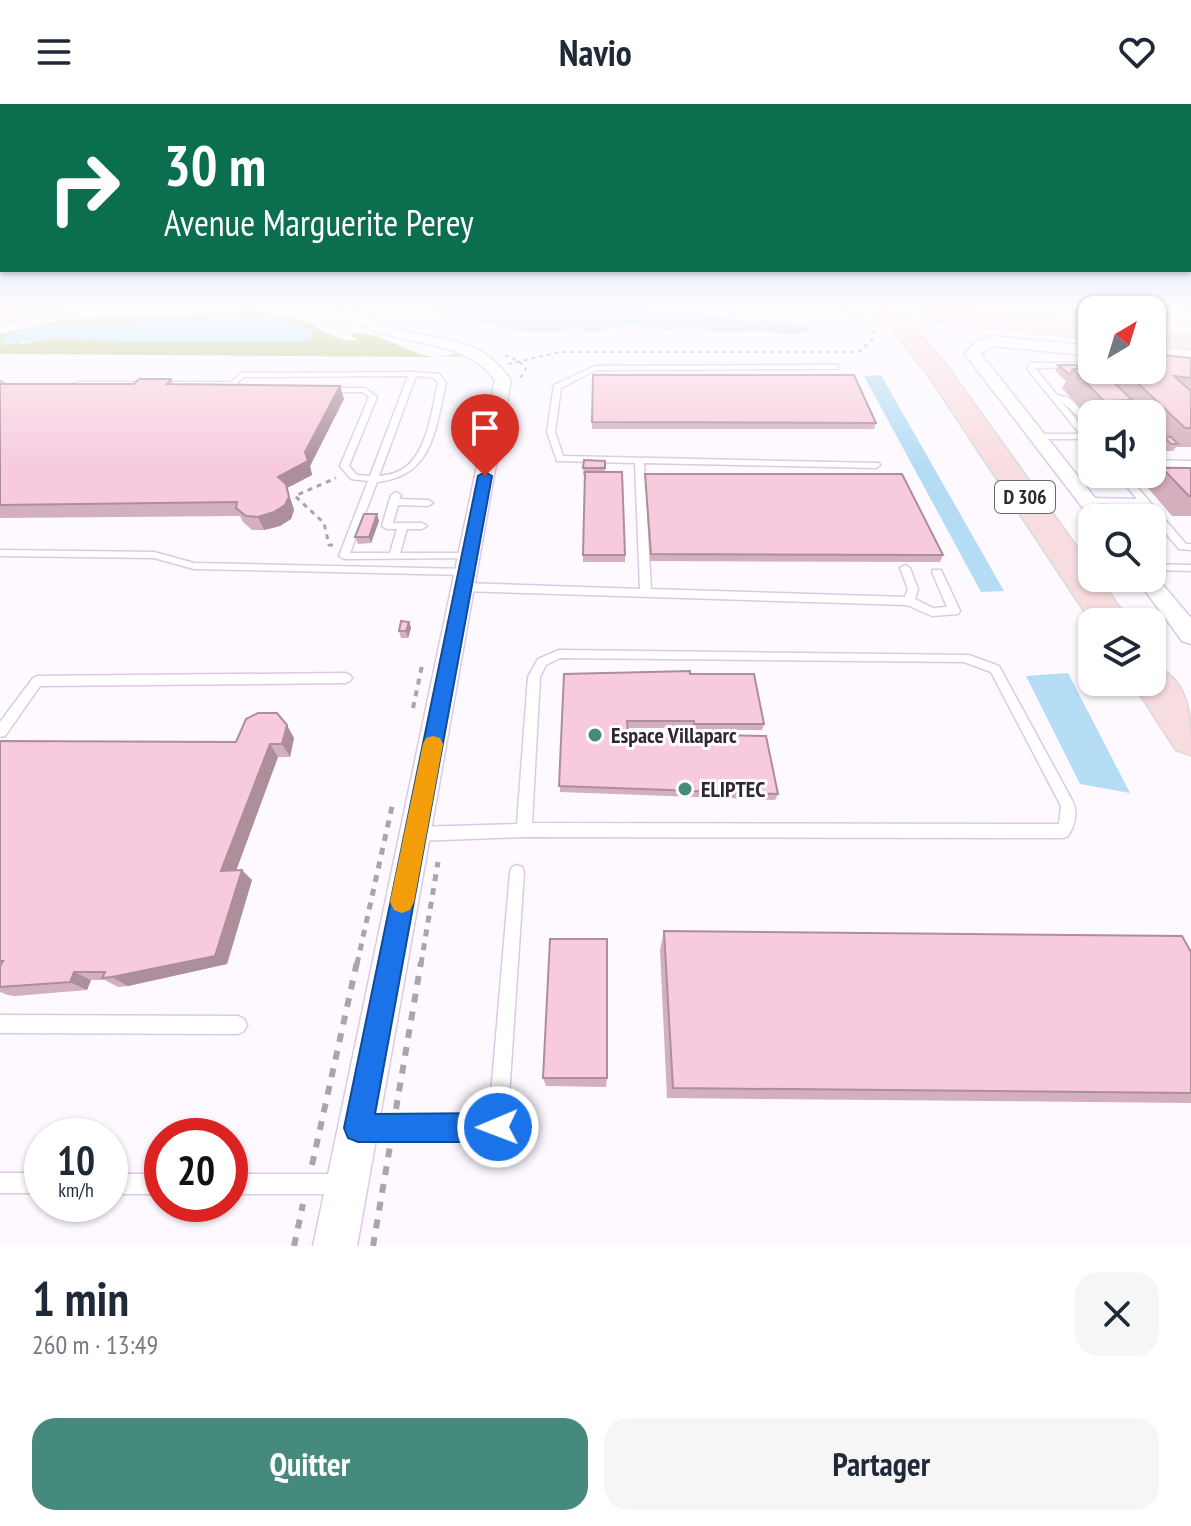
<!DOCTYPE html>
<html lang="fr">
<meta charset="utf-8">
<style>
:root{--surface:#fff;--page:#f6f6f7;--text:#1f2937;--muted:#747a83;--accent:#468a7d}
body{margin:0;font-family:"PT Sans Narrow",sans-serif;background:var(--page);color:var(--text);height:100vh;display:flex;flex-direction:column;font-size:30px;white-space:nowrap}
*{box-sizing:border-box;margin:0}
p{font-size:26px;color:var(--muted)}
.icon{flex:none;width:44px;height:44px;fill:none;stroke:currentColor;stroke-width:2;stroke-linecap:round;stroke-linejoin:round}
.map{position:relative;height:1142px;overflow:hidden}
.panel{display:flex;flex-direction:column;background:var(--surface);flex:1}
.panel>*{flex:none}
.guide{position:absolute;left:0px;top:0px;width:1192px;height:168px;box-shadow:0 2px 6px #0004;background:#0b6e4f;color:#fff;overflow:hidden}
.needle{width:52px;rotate:38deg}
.tools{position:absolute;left:1078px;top:192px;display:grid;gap:16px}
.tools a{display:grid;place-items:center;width:88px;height:88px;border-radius:16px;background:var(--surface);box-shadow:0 2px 6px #0004;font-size:40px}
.speed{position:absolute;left:24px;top:1014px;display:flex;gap:16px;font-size:40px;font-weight:700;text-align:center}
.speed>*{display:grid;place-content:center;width:104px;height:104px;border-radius:50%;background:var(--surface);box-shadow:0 2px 6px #0004;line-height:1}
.speed small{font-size:20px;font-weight:400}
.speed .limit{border:12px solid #d22;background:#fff;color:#111}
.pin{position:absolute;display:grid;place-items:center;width:68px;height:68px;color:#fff;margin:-82px -34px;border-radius:50% 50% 50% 0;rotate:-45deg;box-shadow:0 0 8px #0007}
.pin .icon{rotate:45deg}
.me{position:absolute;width:88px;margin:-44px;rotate:269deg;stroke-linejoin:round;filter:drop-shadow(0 0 6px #0008)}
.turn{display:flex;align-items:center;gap:28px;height:168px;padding:0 32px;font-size:36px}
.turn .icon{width:104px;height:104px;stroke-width:2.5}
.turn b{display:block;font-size:56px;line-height:68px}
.round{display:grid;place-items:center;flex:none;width:84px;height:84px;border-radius:24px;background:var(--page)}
.headline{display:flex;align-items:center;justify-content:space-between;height:136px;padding:0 32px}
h1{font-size:48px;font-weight:700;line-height:60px}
.button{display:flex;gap:16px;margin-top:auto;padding:16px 32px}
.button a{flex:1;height:92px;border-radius:24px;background:var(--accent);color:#fff;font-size:32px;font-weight:700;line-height:92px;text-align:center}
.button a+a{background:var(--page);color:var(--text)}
header{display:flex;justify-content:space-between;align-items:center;height:104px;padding:0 32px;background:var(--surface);font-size:36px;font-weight:700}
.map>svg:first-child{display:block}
.forest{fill:#bbc784;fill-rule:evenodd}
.water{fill:#b5dcf5}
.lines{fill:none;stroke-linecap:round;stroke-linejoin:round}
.lane-casing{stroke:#ddc9e5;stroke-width:3}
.street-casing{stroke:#ddc9e5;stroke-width:3}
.primary-casing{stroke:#dad8da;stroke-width:3}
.path-far4{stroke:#aaa5ad;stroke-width:2;stroke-dasharray:4 4;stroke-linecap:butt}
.path-far3{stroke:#aaa5ad;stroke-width:3;stroke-dasharray:5 5;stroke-linecap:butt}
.path-far2{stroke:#aaa5ad;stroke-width:4;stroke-dasharray:6 6;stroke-linecap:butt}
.path-far1{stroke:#aaa5ad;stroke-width:5;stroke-dasharray:7 7;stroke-linecap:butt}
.path{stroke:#aaa5ad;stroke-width:6;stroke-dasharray:9 9;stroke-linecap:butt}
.lane{fill:#fff;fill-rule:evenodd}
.street{fill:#fff;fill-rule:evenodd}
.primary{fill:#f8dde0;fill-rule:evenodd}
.wall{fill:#d4afbe}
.shaded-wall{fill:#ad8e9b}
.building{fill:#f7cbdd;stroke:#ad8e9b;stroke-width:2}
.route{fill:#1a73e8;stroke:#114b97;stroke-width:2}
.slow{fill:#f59e0b}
.poi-dot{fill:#468a7d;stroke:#fff;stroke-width:3}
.labels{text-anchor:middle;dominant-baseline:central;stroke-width:6;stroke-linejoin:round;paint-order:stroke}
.shield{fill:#fff;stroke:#6d6870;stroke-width:2}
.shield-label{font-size:20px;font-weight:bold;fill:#2f2732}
.poi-label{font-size:22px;font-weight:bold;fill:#2f2732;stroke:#fff;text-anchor:start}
</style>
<header><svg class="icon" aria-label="menu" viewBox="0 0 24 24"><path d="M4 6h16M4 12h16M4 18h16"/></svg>Navio<svg class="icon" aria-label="heart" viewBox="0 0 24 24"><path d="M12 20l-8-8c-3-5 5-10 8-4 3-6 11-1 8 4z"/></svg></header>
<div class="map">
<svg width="1191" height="1142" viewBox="0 0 1191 1142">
<rect width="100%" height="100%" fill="#fdf9ff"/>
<path class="forest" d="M248,207c19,1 38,4 56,10 19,7 32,22 53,19l-7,-5c17,-10 58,18 78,21 15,3 26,-5 44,0l-42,1 -430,-3v-20l60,-14zM217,211l63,3 13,8 18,4 1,6 -12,6h-165l-85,-4 -28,6 -10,-11 59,-11 50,3 21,-5 63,-1z"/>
<g class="water">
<path d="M433,203l206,2 17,4 37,-1 60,11 8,-3 51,6 -3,5 -17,4 -29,-4 -45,1 -22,-5 -29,3 -36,-5 -43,8 -10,-6c-49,16 -93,-7 -141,-15z"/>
<path d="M217,211l63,3 13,8 19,4v6l-12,6h-165l-85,-4 -45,7 -3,-5 10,-7 21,-6 38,-5 50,3 21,-5 63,-1z"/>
<path d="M881,271l123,216 -23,1 -117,-216z"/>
<path d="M1068,569l62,120 -50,-9 -54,-108z"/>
</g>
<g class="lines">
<g class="lane-casing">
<g id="lane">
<path d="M1030,259h50l1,2 -4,2 -42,1 22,27 12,3 23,23v7l-31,-27 27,33 4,1v4h-59v-4l3,-1h44l-52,-64 -1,-2z"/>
<path d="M838,261v4h-3l-239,1 -35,18 -6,44 8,24 316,7 1,2 -4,3 -232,-5 7,126 254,8 3,-8 -8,-21 5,-3 5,3 8,21 -3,10 18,9 14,-1 -15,-35 1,-2h8l19,41 -2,3 -26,2 -25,-11 -444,-14 -5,-4 5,-4 177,6 -5,-126 -78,-2 -10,-29 7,-47 41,-19z"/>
<path d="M413,268l26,2 7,9c-11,46 -12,93 -69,99l-27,71h40l7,-24h-10l-5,-3 9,-31 5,-3 5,3 -2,4 29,1 5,3 -5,3 -30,-1 -5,18h29l5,3 -5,3h-15l-7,24h70l4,1v4l-130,1 -5,-3 29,-75 -17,-2 -11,-13 29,-69 -6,-5h-36l-4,-2 4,-2h38l12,9 -28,69 8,9 13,1 38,-100 -165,1 -6,7 11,6 -4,2 -15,-6h-150l-14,4 -4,-2 18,-6h152l10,-9zM416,272l18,2 4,5c-6,26 -10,64 -30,82 -9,8 -19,10 -29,11z"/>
<path d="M1152,356l39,1v6l-39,-1z"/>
<path d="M1117,370h9l60,70h5v6l-12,-1 -37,-44 -57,-2 -2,-2 5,-3 49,1z"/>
<path d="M0,446l154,2 40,11 272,6 5,3 -5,3 -272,-6 -40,-11 -154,-2z"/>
<path d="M1152,460l39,1v6l-39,-1z"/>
<path d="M559,546l410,5 30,11 74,136c5,12 2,23 -5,34l-5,2 -539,-1 -109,4 -5,-2 -2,-5 2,-5 5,-2 102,-3 11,-147 10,-18zM560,554l404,4 27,10 70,134 -2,18 -527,-1 8,-146 6,-12z"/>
<path d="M346,569l4,2 2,3 -2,3 -4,2 -306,3 -35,50 -5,1v-15l33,-44 4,-2z"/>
<path d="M517,761l5,2 2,5 -17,255 -2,7 -7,2 -137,1 -7,-2 -2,-7 2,-7 7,-2 128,-1 21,-246 2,-5z"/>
<path d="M0,911l238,1 6,3 3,6 -3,6 -6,3 -238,-1z"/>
<rect x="0" y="1069" width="42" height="20"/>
<rect x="110" y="1070" width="52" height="20"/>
<path d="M230,1070h109l7,3 3,7 -3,7 -7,3h-109z"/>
</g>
</g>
<g class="street-casing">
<g id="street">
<path d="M339,203c20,0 31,14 51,20 49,16 87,5 121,53l-154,866h-44l182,-866c-37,-51 -114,-26 -156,-73z"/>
<path d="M992,232l100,10v10l-99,-10 -12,8 130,164 -19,2 -127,-166 10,-12z"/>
<path d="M1152,468l39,46v26l-9,-3 -46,-63h16z"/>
</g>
</g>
<g class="primary-casing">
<g id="primary">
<path d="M17,203h46l-3,5 -60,12v-14z"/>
<path d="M931,204l161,17v14l-169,-19 -3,-5z"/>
<path d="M885,206l24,11 38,45 145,202v10h7l31,44 -38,1 -164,-248 -35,-44 -19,-14z"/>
<path d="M1152,227l39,4v14l-39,-4z"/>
<path d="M1152,561c39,14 39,54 39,90l-15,-5 -44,-68h20z"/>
</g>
</g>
<g class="path-far4">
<path d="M832,203l31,10"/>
<path d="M505,251l14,6 7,8 -7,11"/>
<path d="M508,260l52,-12h299l13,-12 3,-13"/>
</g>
<path class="path-far3" d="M333,441h-4l-5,-22 -29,-27 41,-18"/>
<path class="path-far2" d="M413,604l10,-47"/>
<g class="path-far1">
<path d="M357,860l36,-162"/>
<path d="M421,860l17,-102"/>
</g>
<g class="path">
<path d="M396,1005l25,-147"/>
<path d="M312,1061l45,-203"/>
<path d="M294,1142l9,-42"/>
<path d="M373,1142l17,-100"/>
</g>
<use href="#lane" class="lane"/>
<use href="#street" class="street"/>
<use href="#primary" class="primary"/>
</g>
<g class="wall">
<path d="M1180,203h11v3h-9z"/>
<path d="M1191,254v89h-15l-3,4h-7l-7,-7 3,-5 -10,-10v-15h-15l-9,-8 -5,8h-31v7l-30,-33 4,-7 -11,-10 3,-6 21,4 13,1h60z"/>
<path d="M593,271l283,48 -2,6h-282z"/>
<path d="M0,275l8,5h126l37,-5 3,6 166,1 4,13 -34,67 2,9 -25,13 7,22 -3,9 -11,7 -16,4h-12l-9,-8 -3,-6 -240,2z"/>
<path d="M584,356l21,1v11l20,83v7h-42l2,-87h-2z"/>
<path d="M1162,364h29v48h-19l-24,-28z"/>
<path d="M645,370l298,81 -3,7 -290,-1z"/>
<path d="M379,417l-8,22 -13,1 -3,-7z"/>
<path d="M409,518l2,6 -3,10h-7l-2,-7z"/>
<path d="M564,570h126l74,50 -2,6h-69v-2h-65v5l150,61 -3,6 -215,-8z"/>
<path d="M294,634l-4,19h-12l-42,113 16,10 -25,84 -99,22 -10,1 -13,-7h-14l-4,10 -72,6 -7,-1 -8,-3v-251l236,1z"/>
<path d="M664,827l527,21v151l-524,-5 -7,-148z"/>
<path d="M543,974h64l-1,9 -60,-1z"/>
</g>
<g class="shaded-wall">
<path d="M340,282l4,13 -34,67 2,9 -25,13 7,22 -3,9 -11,7 -16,4 -6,-13 20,-40 27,-25z"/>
<path d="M377,410l2,7 -8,22 -2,-6z"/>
<path d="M409,518l2,6 -3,10 -2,-7z"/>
<path d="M287,621l7,13 -4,19 -8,-13z"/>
<path d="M270,640l8,13 -46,125 -11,-11z"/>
<path d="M242,766l10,10 -25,84 -99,22 -16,-9z"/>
<path d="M74,868l17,8 -4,10 -17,-8z"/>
</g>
<g class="building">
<path d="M1152,250l39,4v20l-17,-2 17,15v37h-6l-61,-58h28z"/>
<path d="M1058,261h18l3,4h-6l-3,6z"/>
<path d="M1073,265l28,1 31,30 -28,1z"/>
<path d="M593,271h261l22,48 -284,-1z"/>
<path d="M139,275h32l-4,5 173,2 -35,66 3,9 -30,16 8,7 3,13 -4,8 -11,7 -16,5 -12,-1 -10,-8 1,-6 -237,3v-121h134z"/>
<path d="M1164,333h7l7,7h-7z"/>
<path d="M584,356l21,1v7h-22z"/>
<path d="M1162,364h29v28h-2z"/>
<path d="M585,368h37l3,83h-42z"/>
<path d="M645,370h257l41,81 -292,-1z"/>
<path d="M364,410h13l-8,23h-14z"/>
<path d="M401,517l8,1 -3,9h-7z"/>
<path d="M690,567v3h64l10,50h-70v-3h-67l1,12 138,3 12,58 -219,-8 5,-112z"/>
<path d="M258,609h19l10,12 -5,19h-12l-49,127 21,-1 -27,86 -103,21 -10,1 3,-6h-31l-4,10 -70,5v-21l3,-5h-3v-220l236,1 10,-23z"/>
<path d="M664,827l518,5 9,16v141l-518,-5z"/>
<path d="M550,835h57v139h-64z"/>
</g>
<linearGradient id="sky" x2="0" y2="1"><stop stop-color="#93c4ed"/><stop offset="0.56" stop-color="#fefcff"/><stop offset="1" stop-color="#fefcff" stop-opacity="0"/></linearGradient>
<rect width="1191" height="363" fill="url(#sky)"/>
<path class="route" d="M485,368l7,4 -117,638 123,-1 10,4 4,10 -4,11 -10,4h-140l-10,-4 -4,-10 134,-652z"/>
<path class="slow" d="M433,632l7,2 3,6 -29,158 -4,8 -8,3 -8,-3 -4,-8 33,-158 3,-6z"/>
<g class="poi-dot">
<circle cx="595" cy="631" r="8"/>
<circle cx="685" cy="685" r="8"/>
</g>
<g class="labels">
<rect class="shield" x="995" y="377" width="60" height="32" rx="6"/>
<g class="shield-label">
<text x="1025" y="393">D 306</text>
</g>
<g class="poi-label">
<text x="611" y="631">Espace Villaparc</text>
<text x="701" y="685">ELIPTEC</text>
</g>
</g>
</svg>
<div class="tools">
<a><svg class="needle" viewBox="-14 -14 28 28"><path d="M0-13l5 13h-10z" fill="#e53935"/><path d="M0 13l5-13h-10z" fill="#747a83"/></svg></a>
<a><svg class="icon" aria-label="sound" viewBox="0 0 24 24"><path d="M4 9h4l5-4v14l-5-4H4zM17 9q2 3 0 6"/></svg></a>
<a><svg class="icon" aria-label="search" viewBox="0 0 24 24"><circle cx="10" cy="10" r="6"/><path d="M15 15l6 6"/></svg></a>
<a><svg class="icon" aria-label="layers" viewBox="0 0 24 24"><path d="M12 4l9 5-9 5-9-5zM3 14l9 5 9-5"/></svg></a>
</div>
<div class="speed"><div>10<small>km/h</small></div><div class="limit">20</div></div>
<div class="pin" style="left:485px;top:372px;background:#d93025"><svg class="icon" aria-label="arrive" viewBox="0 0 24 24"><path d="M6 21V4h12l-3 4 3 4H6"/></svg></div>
<svg class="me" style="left:498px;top:1023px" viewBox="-20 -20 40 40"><circle r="17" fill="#1a73e8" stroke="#fff" stroke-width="3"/><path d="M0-11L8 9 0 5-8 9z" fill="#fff"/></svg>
<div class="guide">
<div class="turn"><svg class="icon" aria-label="right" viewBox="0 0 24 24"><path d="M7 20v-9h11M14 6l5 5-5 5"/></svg><div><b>30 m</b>Avenue Marguerite Perey</div></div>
</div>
</div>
<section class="panel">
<div class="headline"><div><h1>1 min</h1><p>260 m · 13:49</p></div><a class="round"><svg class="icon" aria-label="close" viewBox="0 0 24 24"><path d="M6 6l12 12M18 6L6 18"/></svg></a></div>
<div class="button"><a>Quitter</a><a>Partager</a></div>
</section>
